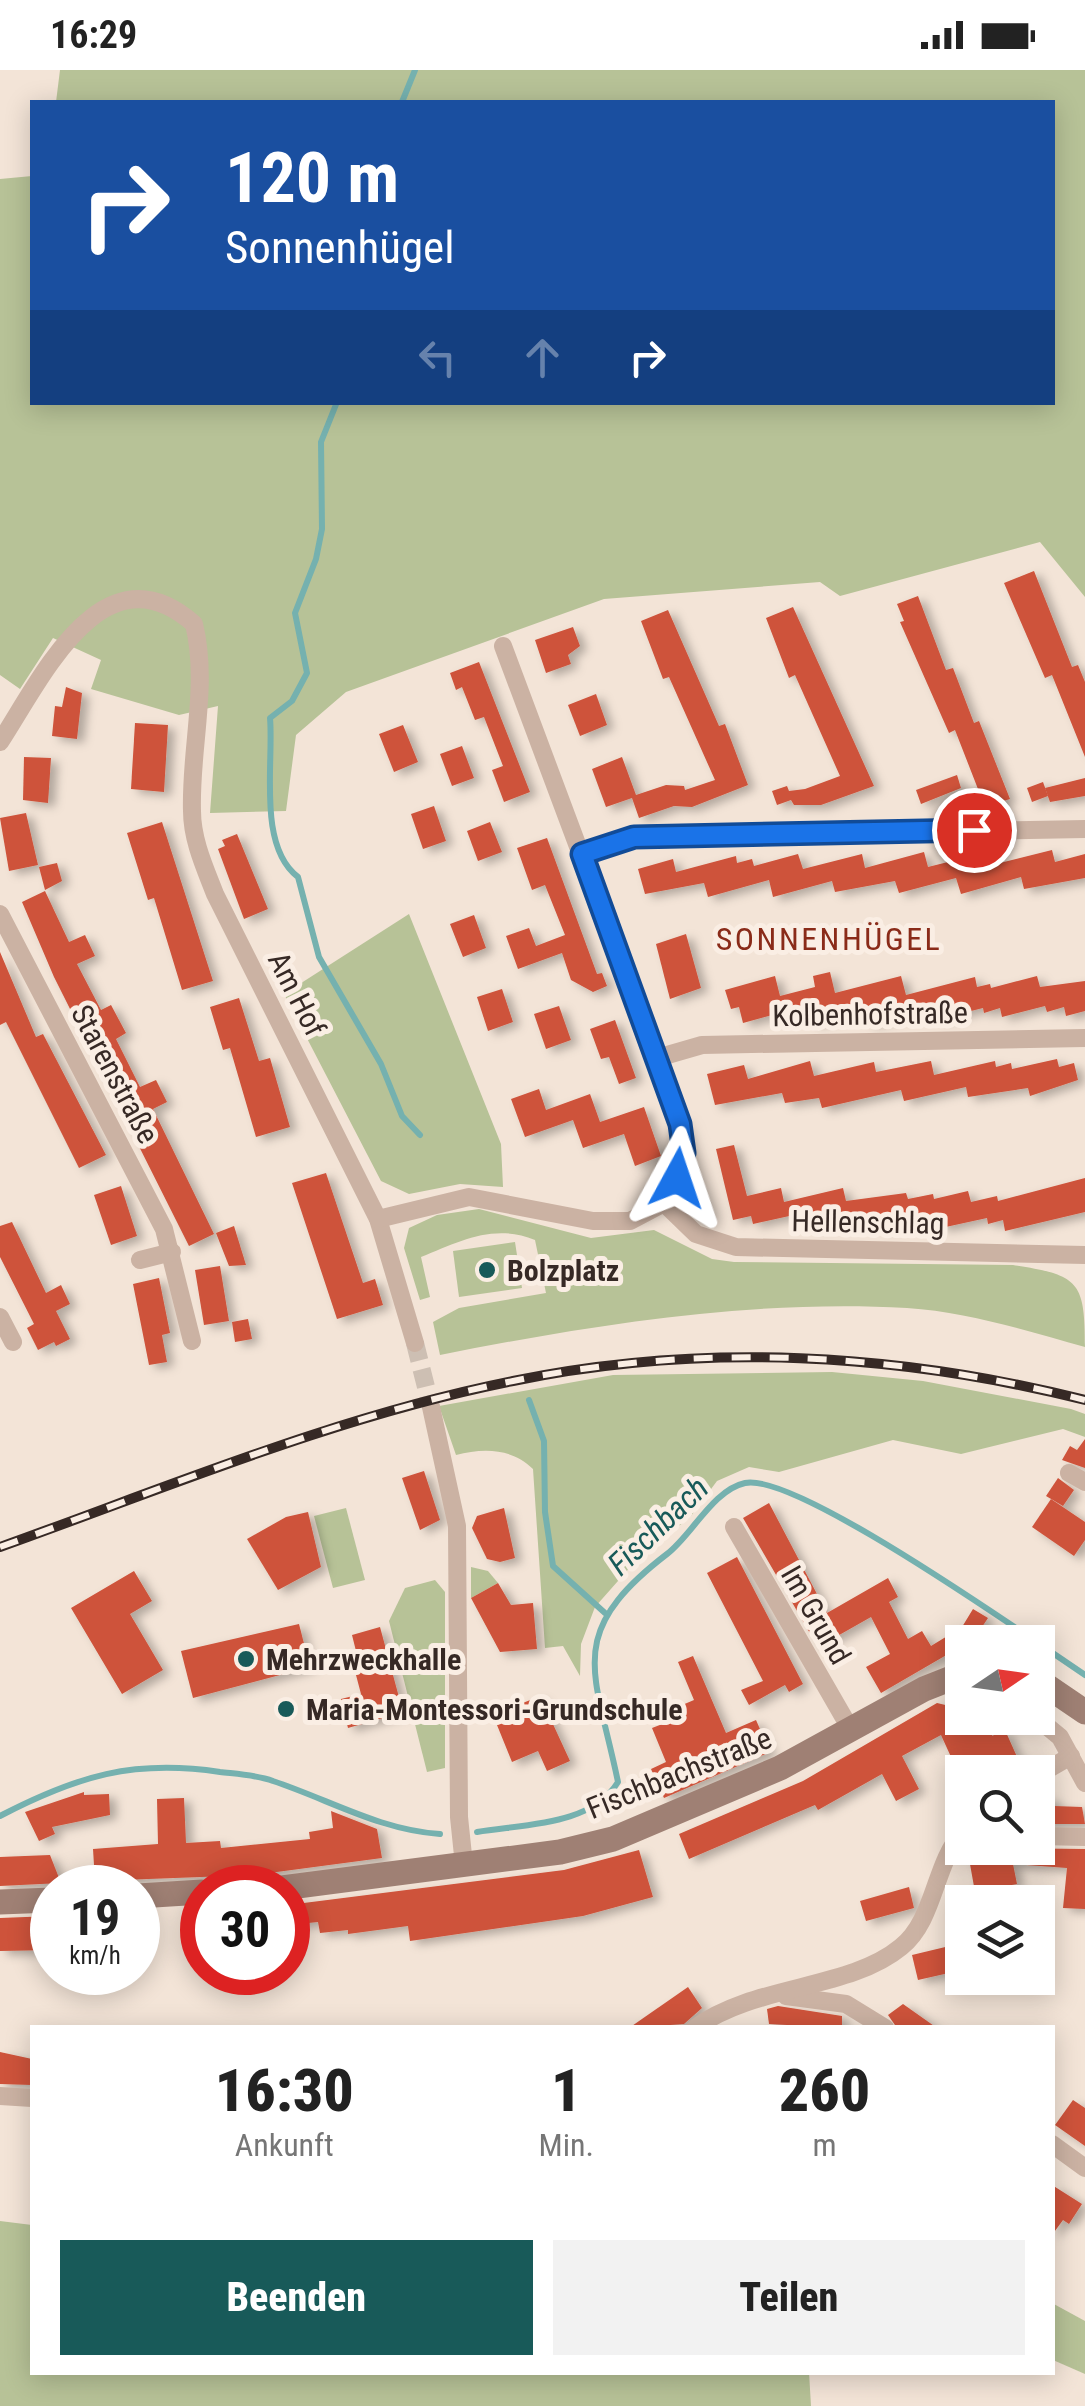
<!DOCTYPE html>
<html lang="de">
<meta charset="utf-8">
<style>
:root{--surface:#fff;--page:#f2f2f2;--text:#222;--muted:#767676;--accent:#185a59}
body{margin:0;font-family:"Roboto Condensed",sans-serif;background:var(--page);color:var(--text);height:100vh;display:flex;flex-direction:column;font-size:38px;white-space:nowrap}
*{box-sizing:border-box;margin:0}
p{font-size:32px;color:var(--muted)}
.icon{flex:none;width:55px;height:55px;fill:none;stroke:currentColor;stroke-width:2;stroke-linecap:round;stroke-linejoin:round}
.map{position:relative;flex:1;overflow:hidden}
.sheet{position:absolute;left:30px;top:1955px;width:1025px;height:350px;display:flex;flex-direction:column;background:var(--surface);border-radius:0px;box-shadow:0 5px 25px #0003}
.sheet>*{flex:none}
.guide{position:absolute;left:30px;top:30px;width:1025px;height:305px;border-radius:0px;box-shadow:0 5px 25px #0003;background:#1a4fa0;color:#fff;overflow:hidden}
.needle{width:65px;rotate:77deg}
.controls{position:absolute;left:945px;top:1555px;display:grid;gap:20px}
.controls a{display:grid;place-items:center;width:110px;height:110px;border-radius:0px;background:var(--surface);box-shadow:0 5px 25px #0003;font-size:50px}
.speed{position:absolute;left:30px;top:1795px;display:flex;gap:20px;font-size:50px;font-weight:700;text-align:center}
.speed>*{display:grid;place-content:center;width:130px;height:130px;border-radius:50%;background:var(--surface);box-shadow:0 5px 25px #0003;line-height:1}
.speed small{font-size:25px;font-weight:400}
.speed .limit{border:15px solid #d22;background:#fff;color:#111}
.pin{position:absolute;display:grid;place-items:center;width:85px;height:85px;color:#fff;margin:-42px;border:5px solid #fff;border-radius:50%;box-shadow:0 2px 10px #0007}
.me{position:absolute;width:110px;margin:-55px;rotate:5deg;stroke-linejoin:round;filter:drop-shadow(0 0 8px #0008)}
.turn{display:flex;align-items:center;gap:35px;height:210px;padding:0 30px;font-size:45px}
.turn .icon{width:130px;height:130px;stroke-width:2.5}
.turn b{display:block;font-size:70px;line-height:85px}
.lanes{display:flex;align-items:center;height:95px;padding:0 30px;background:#0003;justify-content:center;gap:50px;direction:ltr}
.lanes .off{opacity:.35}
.eta{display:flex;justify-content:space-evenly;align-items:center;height:170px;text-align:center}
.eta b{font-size:60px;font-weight:800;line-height:70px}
.button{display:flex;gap:20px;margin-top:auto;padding:20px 30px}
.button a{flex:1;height:115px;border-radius:0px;background:var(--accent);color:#fff;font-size:40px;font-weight:800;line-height:115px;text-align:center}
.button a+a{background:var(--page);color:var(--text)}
.status{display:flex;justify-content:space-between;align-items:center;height:70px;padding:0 50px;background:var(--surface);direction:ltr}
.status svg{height:28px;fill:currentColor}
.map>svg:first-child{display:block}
.green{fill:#b7c297}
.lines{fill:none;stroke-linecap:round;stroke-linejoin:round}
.stream{stroke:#75b1af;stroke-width:6}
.building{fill:#ce523a;filter:url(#shadow)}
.street-tunnel{stroke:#cdbfb3;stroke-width:18;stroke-dasharray:18 9;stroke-linecap:butt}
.street{stroke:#cbb2a3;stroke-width:18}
.secondary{stroke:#9f8074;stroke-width:25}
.rail-casing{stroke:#362925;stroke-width:10}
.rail{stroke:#faeee4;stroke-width:6;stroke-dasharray:19;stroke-linecap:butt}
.route-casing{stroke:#114b97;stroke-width:25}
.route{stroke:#1a73e8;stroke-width:18}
.poi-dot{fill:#185a59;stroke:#faeee4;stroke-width:4}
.labels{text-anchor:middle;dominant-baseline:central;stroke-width:10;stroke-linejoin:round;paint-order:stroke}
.street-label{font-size:30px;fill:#362925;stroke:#faeee4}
.poi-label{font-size:30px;font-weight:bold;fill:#362925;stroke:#faeee4;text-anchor:start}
.neighbourhood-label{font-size:32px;letter-spacing:2.5px;fill:#8a2b19;stroke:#faeee4}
.water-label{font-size:32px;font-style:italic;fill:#185a59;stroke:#faeee4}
</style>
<div class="status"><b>16:29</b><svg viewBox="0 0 49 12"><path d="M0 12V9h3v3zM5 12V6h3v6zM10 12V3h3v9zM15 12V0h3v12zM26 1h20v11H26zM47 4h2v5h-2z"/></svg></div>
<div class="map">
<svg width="1085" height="2336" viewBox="0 0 1085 2336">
<defs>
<filter id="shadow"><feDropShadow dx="7" dy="4" stdDeviation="5" flood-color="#0004"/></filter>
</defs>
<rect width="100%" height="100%" fill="#f3e4d7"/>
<g class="green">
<path d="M60,0h1025v527l-45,-55 -200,54 -20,-14 -216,17 -258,93 -50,43 -10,76 -76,2 8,-107 -39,9 -88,-26 10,-29 -48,-22 -33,51 -20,-14v-496l32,-3v226h1020v-300h-996z"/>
<path d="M409,844l92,230 2,43 -43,-3 -51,10 -28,-13 -97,-187z"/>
<path d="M479,1139l112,29 63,-8 58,29 22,3 279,3c66,10 72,16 72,82 -58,-16 -117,-35 -178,-39 -154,-9 -316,17 -467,47l-7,-33 26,-14 87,-15 -11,-53c-41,-17 -75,1 -114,17l9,40 -10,3 -16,-52 5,-20 28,-13z"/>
<path d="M515,1172l7,46 -63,9 -6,-46z"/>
<path d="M832,1302l91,9 148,28 14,5v23l-22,-8 -102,25 -68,-14 -114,32 -30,-5 -32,14 -26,35 -58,48 -38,43 -14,37 -1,32 -17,-30 -18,2 -12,-179c-21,-21 -50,-21 -77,-14l-17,-49 174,-31z"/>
<path d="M346,1438l19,72 -32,8 -19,-72z"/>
<path d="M471,1497l17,4 10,12 -27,15z"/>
<path d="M435,1510l10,12v176l-18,4 -38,-151 16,-33z"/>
<path d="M0,2151l32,4v147h777l2,34h-811z"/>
<path d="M1052,2233l33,18v53l-32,-14z"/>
</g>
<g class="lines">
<g class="stream">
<path d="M402,32l13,-32"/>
<path d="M337,332l-16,40 1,87 -6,30 -21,54 12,60 -15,28 -22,17c4,44 -13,128 28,159l21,80 62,107 21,52 18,19"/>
<path d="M529,1330l15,41 1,71 8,54 52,47"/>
<path d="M1038,1573l47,32"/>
<path d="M0,1746c77,-40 133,-57 220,-44 17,2 37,3 53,9 57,19 107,49 167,53"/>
<path d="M477,1762c47,-8 114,-6 141,-50 -23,-112 -55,-148 49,-228 25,-19 46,-64 78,-71 47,-10 245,128 292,159"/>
</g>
</g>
<g class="building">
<path d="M1034,501l38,96 6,-2 7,17v75l-33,-82 -7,3 -41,-95z"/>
<path d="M918,526l28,74 7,-2 21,55 5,-2 31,78 -39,12 -7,-16 14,-6 -23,-59 -6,3 -49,-111 4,-1 -7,-17z"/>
<path d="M793,537l81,179 -53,19h-27l-3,-5 -14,5 -5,-14 15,-5 2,5 16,-2 35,-13 -45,-101 -6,3 -23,-60z"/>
<path d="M668,540l51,116 6,-2 23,61 -56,22 -18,-1 -35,12 -7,-20 -26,9 -14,-38 30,-12 14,38 30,-10 18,1 1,4 30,-10 -46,-103 -6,2 -22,-58z"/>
<path d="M573,557l7,19 -12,9 3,9 -25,9 -11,-33z"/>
<path d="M479,592l51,130 -26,10 -12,-32 11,-4 -19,-49 -9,3 -13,-33 -6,3 -6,-17z"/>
<path d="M66,617l16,6 -5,46 -25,-3 3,-30 7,1z"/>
<path d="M596,624l11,31 -27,11 -12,-31z"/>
<path d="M135,653l33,2 -4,67 -33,-3z"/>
<path d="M403,655l15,37 -24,10 -15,-38z"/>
<path d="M462,676l12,32 -22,8 -12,-32z"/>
<path d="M24,687l27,1 -3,45 -25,-3z"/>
<path d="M957,705l4,13 -40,16 -5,-14z"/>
<path d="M1085,708v18l-35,6 -5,-14z"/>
<path d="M1043,712l5,14 -16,6 -5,-14z"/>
<path d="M434,736l12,35 -23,8 -12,-35z"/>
<path d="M26,743l12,52 -29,6 -9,-53z"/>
<path d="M162,752l51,159 -31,9 -28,-92 -6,2 -21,-67z"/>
<path d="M490,752l12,30 -24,9 -11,-30z"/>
<path d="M237,764l31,75 -24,10 -26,-70 7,-3 -3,-6z"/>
<path d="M547,768l50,136 5,-1 5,13 -14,6 -22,-12 -9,-27 -44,16 -12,-33 23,-8 7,18 29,-11 -20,-50 -13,5 -15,-42z"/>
<path d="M1052,780l3,12 30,-8v24l-61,11 -3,-12 -60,17 -5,-16 -57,15 -4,-12 -60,11 -3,-11 -59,16 -4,-17 -61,17 -4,-14 -59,11 -7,-25 35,-10 3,13 60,-16 1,7 15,-4 2,7 44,-12 5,15 59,-15 3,14 59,-16 4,15 60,-15 4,13z"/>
<path d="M57,793l5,18 -17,9 -6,-23z"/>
<path d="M45,821l24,51 16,-7 10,21 -18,8 24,46 10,-5 15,28 -10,6 24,48 16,-7 11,22 -14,7 61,125 -25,12 -135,-269 -32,-75z"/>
<path d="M474,845l12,33 -23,9 -13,-33z"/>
<path d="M686,864l15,54 -31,11 -14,-55z"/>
<path d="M0,882l36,85 7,-3 63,121 -27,13 -73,-146 -6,3z"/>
<path d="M830,902l5,21 66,-17 5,19 69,-18 2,10 13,-3 1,4 46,-12 3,11 45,-6v30l-19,5 -2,-9 -17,5 -2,-6 -43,11 -2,-9 -16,5 -1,-5 -44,11 -3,-13 -68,18 -3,-15 -53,14 -4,-14 -13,4 -1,-4 -51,14 -4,-16 -8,2 -6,-19 50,-14 5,20 35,-9 -2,-11z"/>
<path d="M502,919l11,33 -25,9 -11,-34z"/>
<path d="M239,928l20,63 11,-3 20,69 -34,10 -26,-89 -7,2 -13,-43z"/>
<path d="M559,936l12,34 -25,9 -12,-35z"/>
<path d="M615,950l21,58 -17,6 -10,-27 -8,2 -11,-30z"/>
<path d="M1057,989l2,8 15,-4 4,17 -48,16 -2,-8 -60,9 -2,-10 -62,14 -3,-11 -79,18 -3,-10 -34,5 -3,-10 -67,12 -8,-31 37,-9 4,14 62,-18 4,15 60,-14 2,10 55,-11 3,14 61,-14 1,6 15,-4 1,6z"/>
<path d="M539,1019l7,21 44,-16 10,28 44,-15 17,49 -26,10 -11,-32 -41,14 -10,-28 -48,17 -14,-38z"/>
<path d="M734,1075l13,51 34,-8 3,14 59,-14 3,13 60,-8 2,6 25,-5 1,5 34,-8 3,11 26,-6 1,5 87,-23v34l-80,19 -2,-11 -15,4 -1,-6 -46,10 -3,-10 -58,10 -2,-9 -16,4 -2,-7 -44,10 -4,-15 -59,13 -2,-8 -18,4 -17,-71z"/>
<path d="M326,1103l37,110 12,-4 8,26 -46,14 -45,-136z"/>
<path d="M121,1116l16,50 -26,9 -17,-50z"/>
<path d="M12,1152l34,71 15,-8 9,19 -14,7 14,28 -14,7 -2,-4 -16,8 -11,-22 7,-4 -34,-67v-31z"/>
<path d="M234,1156l12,39 -17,1 -13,-33z"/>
<path d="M220,1196l9,55 -25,4 -9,-55z"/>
<path d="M159,1208l11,55 -8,2 5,27 -18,3 -16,-81z"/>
<path d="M248,1249l4,20 -17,3 -3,-20z"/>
<path d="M1085,1369v29l-23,-8 8,-14 7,4z"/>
<path d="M424,1401l16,49 -20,10 -18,-52z"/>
<path d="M1058,1408l16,12 -11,16 -17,-10z"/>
<path d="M1051,1429l34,23v18l-11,16 -42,-29z"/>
<path d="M769,1433l58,110 61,-35 10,19 -9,5 19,37 14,-8 9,15 31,-19 11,-18 15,9 -14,21 -93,54 -15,-26 24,-13 -19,-37 -53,30 -75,-129z"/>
<path d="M504,1438l11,50 -15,4 -13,-3 -15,-31 5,-12z"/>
<path d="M308,1442l13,55 -43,23 -31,-51 39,-22z"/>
<path d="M737,1487l66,127 -14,8 -4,-7 -36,20 -8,-15 22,-9 -56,-108z"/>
<path d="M134,1501l18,30 -22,13 33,56 -41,24 -51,-86z"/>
<path d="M498,1513l13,22 22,-2 4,46 -37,3 -29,-54z"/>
<path d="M299,1554l11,43 -117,31 -12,-47z"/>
<path d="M380,1557l23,85 -55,16 -7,-29 20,-5 -10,-38 6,-1 -5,-20z"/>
<path d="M693,1586l33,77 30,-13 14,32 -106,46 -13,-29 15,-7 -14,-34 13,-5 -4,-9 33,-14 -16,-38z"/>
<path d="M540,1626l30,65 -23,10 -9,-20 -26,11 -15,-37 25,-11 -4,-9z"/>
<path d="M937,1633l25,6v9h34l-4,18 13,-6 17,38 -32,4 -6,-15 -27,13 -16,-35 -39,21 17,33 -23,12 -14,-27 -64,36 -3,-5 -126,54 -10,-25 124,-53z"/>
<path d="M84,1722v3l25,-1 1,21 -58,12 3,7 -16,7 -14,-29z"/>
<path d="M1038,1727l17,2 -1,7 28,1 3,17h-47z"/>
<path d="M184,1728l2,45 34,-2 1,7 89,-9 -1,-7 24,-4 -2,-17 46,18 5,29 -128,17 -159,6 -2,-32 65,-5 -1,-45z"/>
<path d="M994,1778l91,1v60l-22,-1 4,-40 -54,-4 4,20 -42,8 -7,-39z"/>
<path d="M639,1780l14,47 -70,19 -173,25 -2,-15 -60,8v-4l-28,3 -2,-11 -30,3v-20l276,-35z"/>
<path d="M50,1785l11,28 -61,3v-29z"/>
<path d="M909,1817l5,21 -48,13 -6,-20z"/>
<path d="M52,1846v34l-52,1v-33z"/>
<path d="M962,1873v27l-44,10 -6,-25z"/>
<path d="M688,1917l14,21 -18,16 -55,4z"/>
<path d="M903,1934l34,24h-40l-9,-13z"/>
<path d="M778,1936l64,10v12l-73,-4 -2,-15z"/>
<path d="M0,1982l32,7v26l-32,-1z"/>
<path d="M1073,2030l12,8v38l-30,-21z"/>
<path d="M1052,2115l30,19 -13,20 -6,-4 -11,15z"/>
</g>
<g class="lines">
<path class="street-tunnel" d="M415,1273l16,64"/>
<g class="street">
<path d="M0,672c42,-64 103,-198 194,-118 15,62 -4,124 -2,187 0,29 13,57 23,83l163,325 37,124"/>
<path d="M582,784l52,-17 451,-8"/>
<path d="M0,844l164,315 28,112"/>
<path d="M657,988l45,-13 383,-7"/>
<path d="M664,1133l32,31 40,13 349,8"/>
<path d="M378,1149l91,-22 124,24h37l34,-18c32,-62 15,-84 -7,-145l-154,-412"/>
<path d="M140,1190l32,-8"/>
<path d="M0,1247l13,25"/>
<path d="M431,1337l26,119 2,291 5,48"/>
<path d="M1069,1403l16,9"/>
<path d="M734,1457l117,203"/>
<path d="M1037,1648l23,19 25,46"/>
<path d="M1038,1705l33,-19"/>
<path d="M1038,1766l47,1"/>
<path d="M786,1926l60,8 39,24"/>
<path d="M695,1958c60,-44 154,-38 206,-81 34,-27 33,-83 61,-114"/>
<path d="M0,2026l32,2"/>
<path d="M1052,2074l33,24"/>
</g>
<g class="secondary">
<path d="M1038,1610l47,32"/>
<path d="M282,1818l278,-36 53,-13 167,-71 144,-79 38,-15"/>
<path d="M138,1826l64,-4"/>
<path d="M0,1832l52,-2"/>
</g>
<g class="rail-casing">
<path id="rail" d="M0,1477c168,-60 337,-131 513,-166 190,-39 385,-28 572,19"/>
</g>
<use href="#rail" class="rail"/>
</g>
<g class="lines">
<g class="route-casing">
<path id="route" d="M677,1108l7,-25 -4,-29 -98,-270 52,-17 340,-7"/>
</g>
<use href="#route" class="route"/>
</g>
<g class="poi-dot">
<circle cx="487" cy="1200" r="10"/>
<circle cx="246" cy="1589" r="10"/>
<circle cx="286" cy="1639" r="10"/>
</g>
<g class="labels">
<g class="street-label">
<text transform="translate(297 924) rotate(63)">Am Hof</text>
<text transform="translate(870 944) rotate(-1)">Kolbenhofstraße</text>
<text transform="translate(115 1004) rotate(62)">Starenstraße</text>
<text transform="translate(868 1152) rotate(1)">Hellenschlag</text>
<text transform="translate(816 1545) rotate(60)">Im Grund</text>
<text transform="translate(679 1703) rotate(-22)">Fischbachstraße</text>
</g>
<g class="poi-label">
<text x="507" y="1200">Bolzplatz</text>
<text x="266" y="1589">Mehrzweckhalle</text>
<text x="306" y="1639">Maria-Montessori-Grundschule</text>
</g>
<g class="neighbourhood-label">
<text x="829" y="869">SONNENHÜGEL</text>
</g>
<g class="water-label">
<text transform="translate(658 1456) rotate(-44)">Fischbach</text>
</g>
</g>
</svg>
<div class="controls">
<a><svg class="needle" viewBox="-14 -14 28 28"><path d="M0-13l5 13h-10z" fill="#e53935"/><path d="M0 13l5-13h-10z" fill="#767676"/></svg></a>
<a><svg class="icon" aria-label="search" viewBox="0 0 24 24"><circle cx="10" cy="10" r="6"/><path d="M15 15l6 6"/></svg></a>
<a><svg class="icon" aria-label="layers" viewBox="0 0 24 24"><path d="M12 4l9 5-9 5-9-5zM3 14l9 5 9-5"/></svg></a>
</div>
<div class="speed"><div>19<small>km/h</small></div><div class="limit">30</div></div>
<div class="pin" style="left:974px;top:760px;background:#d93025"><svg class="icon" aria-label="arrive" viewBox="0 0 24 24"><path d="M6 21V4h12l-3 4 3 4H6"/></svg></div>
<svg class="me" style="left:677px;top:1108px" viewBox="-20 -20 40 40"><path d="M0-17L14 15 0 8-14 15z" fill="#1a73e8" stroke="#fff" stroke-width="4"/></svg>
<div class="guide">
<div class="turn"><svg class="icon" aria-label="right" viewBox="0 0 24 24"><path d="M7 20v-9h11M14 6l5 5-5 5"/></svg><div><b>120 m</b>Sonnenhügel</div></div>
<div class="lanes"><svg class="icon off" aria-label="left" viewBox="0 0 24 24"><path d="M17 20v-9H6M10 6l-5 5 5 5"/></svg><svg class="icon off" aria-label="ahead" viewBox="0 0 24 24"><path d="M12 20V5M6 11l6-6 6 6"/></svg><svg class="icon" aria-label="right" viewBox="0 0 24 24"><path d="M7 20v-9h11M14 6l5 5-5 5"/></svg></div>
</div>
<section class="sheet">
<div class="eta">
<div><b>16:30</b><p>Ankunft</p></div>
<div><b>1</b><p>Min.</p></div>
<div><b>260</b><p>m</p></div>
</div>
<div class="button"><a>Beenden</a><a>Teilen</a></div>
</section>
</div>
